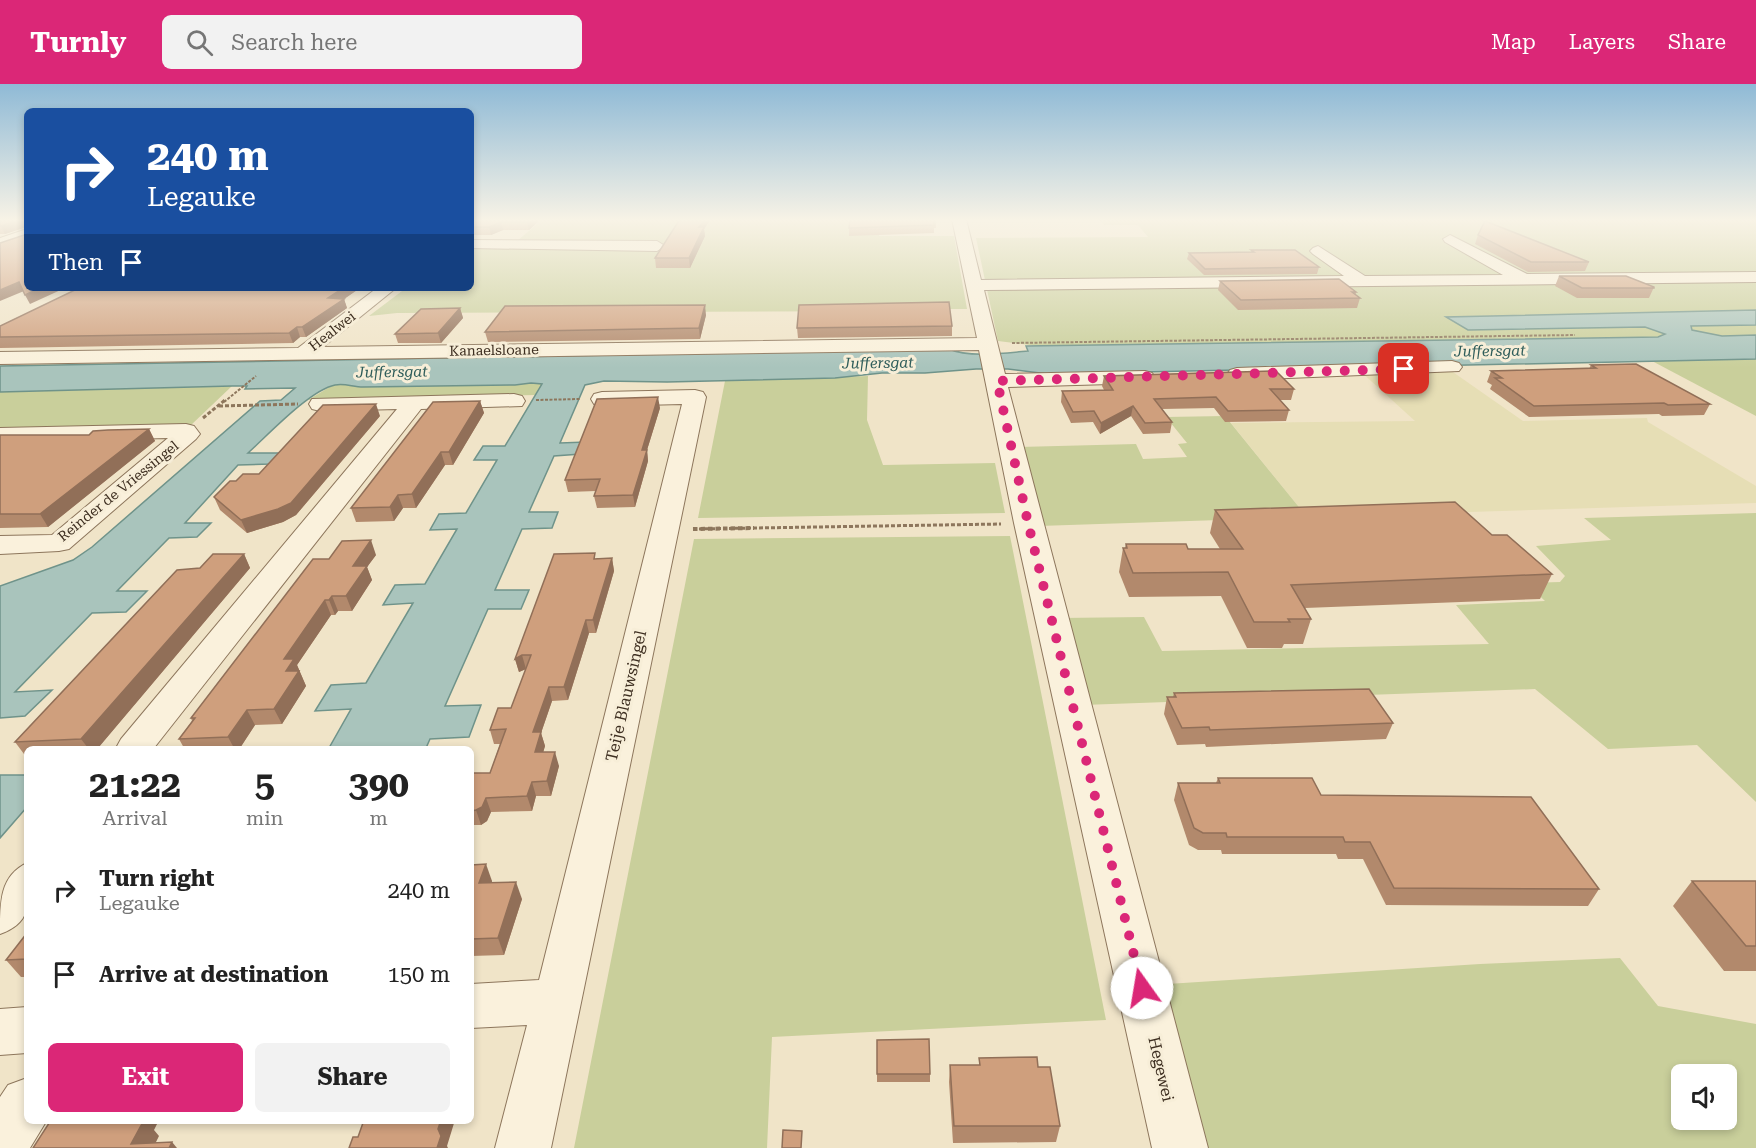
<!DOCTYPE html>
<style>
:root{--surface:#fff;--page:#f2f2f2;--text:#222;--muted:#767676;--accent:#db2777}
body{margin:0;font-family:"Roboto Serif",serif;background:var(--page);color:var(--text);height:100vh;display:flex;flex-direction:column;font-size:22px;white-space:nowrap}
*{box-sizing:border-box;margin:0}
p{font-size:20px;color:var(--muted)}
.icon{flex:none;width:33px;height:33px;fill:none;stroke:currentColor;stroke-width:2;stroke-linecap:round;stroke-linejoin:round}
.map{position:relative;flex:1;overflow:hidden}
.drawer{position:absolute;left:24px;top:662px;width:450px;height:378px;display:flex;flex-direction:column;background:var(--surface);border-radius:9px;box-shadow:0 3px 9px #0003}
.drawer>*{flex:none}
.top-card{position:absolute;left:24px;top:24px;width:450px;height:183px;border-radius:9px;box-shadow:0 3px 9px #0003;background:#1a4fa0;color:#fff;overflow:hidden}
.buttons{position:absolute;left:1671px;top:980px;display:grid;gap:12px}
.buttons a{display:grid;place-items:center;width:66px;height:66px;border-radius:9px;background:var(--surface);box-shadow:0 3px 9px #0003;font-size:30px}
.pin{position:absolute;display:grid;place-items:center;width:51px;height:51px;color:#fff;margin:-26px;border-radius:12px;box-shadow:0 3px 9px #0006}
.me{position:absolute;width:66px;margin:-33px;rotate:347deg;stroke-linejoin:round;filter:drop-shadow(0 0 4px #0008)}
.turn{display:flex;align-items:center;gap:21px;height:126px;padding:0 24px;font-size:27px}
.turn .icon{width:78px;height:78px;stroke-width:2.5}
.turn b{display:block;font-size:42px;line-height:51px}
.then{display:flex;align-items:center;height:57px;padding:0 24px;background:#0003;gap:12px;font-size:22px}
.eta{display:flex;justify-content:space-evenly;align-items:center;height:102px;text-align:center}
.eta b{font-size:36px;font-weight:700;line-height:42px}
.cta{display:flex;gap:12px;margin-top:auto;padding:12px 24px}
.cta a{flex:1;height:69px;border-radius:9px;background:var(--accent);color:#fff;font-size:24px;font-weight:700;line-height:69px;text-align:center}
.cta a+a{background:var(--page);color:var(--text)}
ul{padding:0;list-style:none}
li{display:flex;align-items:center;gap:18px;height:84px;padding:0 24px}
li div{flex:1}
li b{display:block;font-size:22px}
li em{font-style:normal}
header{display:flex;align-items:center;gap:36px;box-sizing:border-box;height:84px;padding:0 30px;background:var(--accent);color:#fff}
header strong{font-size:28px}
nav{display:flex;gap:33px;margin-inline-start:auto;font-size:21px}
.search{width:420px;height:54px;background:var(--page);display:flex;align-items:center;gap:15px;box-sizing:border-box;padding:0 21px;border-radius:9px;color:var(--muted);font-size:22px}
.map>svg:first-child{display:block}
.farmland{fill:#e6deb5}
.green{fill:#c9cf9b;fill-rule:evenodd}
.water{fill:#a9c4bc;stroke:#6f938a;stroke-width:1.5}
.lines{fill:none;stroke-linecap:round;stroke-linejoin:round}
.minor-casing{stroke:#8d765c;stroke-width:2}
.path-far2{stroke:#8d765c;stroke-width:2;stroke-dasharray:3 1.5;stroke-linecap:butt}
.path-far1{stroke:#8d765c;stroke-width:3;stroke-dasharray:4 2;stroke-linecap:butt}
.path{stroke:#8d765c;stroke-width:4;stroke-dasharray:4.5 3;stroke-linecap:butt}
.minor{fill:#faf1dc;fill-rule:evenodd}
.wall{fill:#b2896c}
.shaded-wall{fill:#916f58}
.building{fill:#cf9f7d;stroke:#916f58;stroke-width:1.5}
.route{stroke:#db2777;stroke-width:10;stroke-dasharray:0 18}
.labels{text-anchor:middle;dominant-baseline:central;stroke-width:6;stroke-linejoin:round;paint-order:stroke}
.far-street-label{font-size:14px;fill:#3d2e20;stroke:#f7eed8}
.far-water-label{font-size:15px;font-style:italic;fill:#2f5d5a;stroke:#f7eed8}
.street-label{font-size:16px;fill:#3d2e20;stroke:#f7eed8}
</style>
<header>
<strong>Turnly</strong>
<div class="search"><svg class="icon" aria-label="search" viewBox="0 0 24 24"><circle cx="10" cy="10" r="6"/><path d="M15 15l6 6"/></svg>Search here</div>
<nav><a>Map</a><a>Layers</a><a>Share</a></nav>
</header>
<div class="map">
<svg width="1756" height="1064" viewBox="0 0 1756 1064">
<rect width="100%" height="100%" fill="#f0e4c8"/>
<path class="farmland" d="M1450,286l73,51 124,-3 1,4 108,64v17l-449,14 -76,-94 184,-2 -55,-50z"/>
<g class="green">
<path d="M543,135h336v17h75l13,73h-42v2l-528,2 -28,3 37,-28h65v-40l39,-1z"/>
<path d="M1099,135h657v117l-717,10 -41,-5 -22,-103 172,-1 -10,-12h-34z"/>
<path d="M1756,275v57l-104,-55z"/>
<path d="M868,292l-1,44 16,45 112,-2 10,50 -307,5 27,-137z"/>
<path d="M531,299l12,1 -7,11 -228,5 25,-15 15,-1 15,3 152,-2z"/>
<path d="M232,302l-42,40 -190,4v-38z"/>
<path d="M1225,332l82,101 -268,9 -20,-79 117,-3 7,15 44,-2 -9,-13 9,-1 -21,-26z"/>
<path d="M1756,429v289l-59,-57 -89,4 -73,-60 -452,16 -22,-87 83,-1 18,34 327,-7 -33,-39 89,-4 -19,-18 34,-1 5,-6 -29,-30 75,-6 -27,-22z"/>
<path d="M1010,452l96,484 -334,17 -5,111h-193l120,-609z"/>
<path d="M1620,874l38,48 98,18v124h-563l-41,-163 328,-21zM1682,990h44v45h-44z"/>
</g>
<g class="water">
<path d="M1756,226v15l-65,1 1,4 30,6 34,-1v24l-708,15 -40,-5h-32l-51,4h-43l-47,5 -168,4 -63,-1 -19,4 -25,58 26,-1 -5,12 -27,2 -25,56h29l-6,16 -30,1 -27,61h34l-8,19h-33l-43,97 36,-1 -12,32 -39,2 -4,9h-97l22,-39 -36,2 16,-26 35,-2 47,-80 -30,2 12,-20 30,-1 32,-55 -27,1 9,-16 27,-1 31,-53h-23l9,-14h22l37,-62 -11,-1 -16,2 -152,2c-10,0 -18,-4 -28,-2 -25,5 -67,50 -87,68h33l-11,11 -32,1 -53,58h26l-14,14 -28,1 -52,53h30l-21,21 -34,1 -77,79 37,-2 -27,26 -25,2v-132l73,-26 19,-13 168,-146 21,-1 14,-12 -50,1 2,-3h-15l-232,6v-26l949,-17c19,9 58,4 79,2l-2,-5 632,-9 7,-3 -20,-7 -177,3 -22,-13z"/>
<path d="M0,691h27v32l-27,31z"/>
</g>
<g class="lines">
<g class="minor-casing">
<g id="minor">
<path d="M952,135h14l15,61 363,-4 -31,-22 -3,-3 3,-3 5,-2 47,30 138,-1 -58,-33 -2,-3 7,-4 77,39 229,-2v10l-772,8 21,84 140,-3 7,2 3,4 -3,4 -7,2 -137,4 200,761h-56l-138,-625 -35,-173 -979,14v-12l298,-4 79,-60h19l-73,59 654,-9z"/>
<path d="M27,145v9l-27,9v-9z"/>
<path d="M471,156l186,1 8,5 -8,5 -186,-3z"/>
<path d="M1452,277l7,2 3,4 -3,4 -222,9 -7,-2 -3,-4 3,-4 7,-2z"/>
<path d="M695,306l8,2 3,5 -155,751h-56l32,-123 -56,3v-44l68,-4 143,-576 -80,2 -8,-2 -3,-5 3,-5 8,-2z"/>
<path d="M514,310l8,2 3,5 -3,5 -101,3 -267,339h-38l5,-9 276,-330 -77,2 -8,-2 -3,-5 3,-5z"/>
<path d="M186,340l8,2 6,8 -4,5 -127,110 -10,2 -59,3v-18l52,-1 116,-97 -168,4v-14z"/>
<path d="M27,779c0,33 10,58 -27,71 0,-33 0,-58 27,-71z"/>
<path d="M27,923v46l-27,2v-46z"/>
<path d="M27,994v42h20l-17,28h-30v-51l8,-12z"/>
</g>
</g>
<g class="path-far2">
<path d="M1012,259l563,-8"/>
<path d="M536,316l44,-1"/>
<path d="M224,318l32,-26"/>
</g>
<g class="path-far1">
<path d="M219,322l79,-2"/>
<path d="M203,334l22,-18"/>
<path d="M693,445l308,-5"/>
</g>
<path class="path" d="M693,445l61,-1"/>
<use href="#minor" class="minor"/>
</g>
<g class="wall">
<path d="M0,135h27v10l-1,-2 -21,7h-5z"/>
<path d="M471,135h70l-12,11h-26l-12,5h-20z"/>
<path d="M680,135h31l-7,10 1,7 -15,32h-34l-1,-10z"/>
<path d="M936,135v9h-2v5l-85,3v-8z"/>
<path d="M1478,151l111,27 -4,9 -57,1 -53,-28z"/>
<path d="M1251,166l68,17 -2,7 -113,1 -17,-16 2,-6 62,-1z"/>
<path d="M1559,192l95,11 -5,11h-72l-22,-12z"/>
<path d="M1220,197l136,11v3l4,3 -3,10 -119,2 -20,-20z"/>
<path d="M79,204h281l-16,11 3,9 -41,29h-6l-7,6 -293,5v-22z"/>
<path d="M460,224l3,10 -22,25h-43l-3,-9z"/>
<path d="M706,231l-6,24 -212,3 -3,-10z"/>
<path d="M952,242v10l-154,2 -1,-10z"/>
<path d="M1591,281l119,39 -6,11 -42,1 -3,-2 -130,3 -39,-28 2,-4 -5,-3 4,-11 98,-2z"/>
<path d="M1104,292l190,13 -3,11h-11l9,10 -3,11 -61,1 -11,-14 -52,1 10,13 -2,11 -27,1 -12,-18 -31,18 -7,-12 -22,1 -10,-21 1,-11 42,-1 -2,-4z"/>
<path d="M480,317l4,12 -31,52h-8l-29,43h-13l-9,13 -38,1 -5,-14z"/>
<path d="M660,324l-13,42 1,11 -13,46 -38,1 -3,-12 2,-5 -28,1 -3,-12z"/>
<path d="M380,332l-84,99 -13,7 -36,11 -27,-23 -6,-13 22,-16 23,-7z"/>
<path d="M149,345l6,12 -107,86 -48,1v-93h89z"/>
<path d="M1215,426l277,25 60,39 -12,25 -235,9 6,11 -8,25h-19l-2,4h-35l-26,-52 -92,1 -10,-25 4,-24h2l1,-4 62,5h32l-10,-16z"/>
<path d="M244,470l6,14 -152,180h-71v10l-12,-16 185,-174z"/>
<path d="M376,471l-9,12 5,13 -20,31h-14l-3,4h-4l-34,50 9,21 -24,38 -27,1 -15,23h-56l-5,-9 13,-18 -1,-3 138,-159z"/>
<path d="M597,474h15l2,13 -18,62h-7l-21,67 -16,1 -11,32 4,13 -2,6 16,14 -8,30h-15l-4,15 -41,1 -4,9 -6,4h-10v-52h19l10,-29h-6l-4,-14 21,-22 15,-39 -7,3 -4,-13z"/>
<path d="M1174,609l219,30 -7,16 -180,8 -1,-3 -28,1 -13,-31 3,-17h6z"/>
<path d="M1218,694l103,17 278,94 -11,17 -202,-1 -23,-46h-25l-2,-5h-114l-1,-4h-23l-9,-5 -15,-45 4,-17h38z"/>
<path d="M471,781l21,16v2l30,16 -18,56 -33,1z"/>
<path d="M1692,797h64v90h-32l-51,-65z"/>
<path d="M27,849v44h-6l-15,-17z"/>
<path d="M877,956l53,34v8h-53z"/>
<path d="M979,974l59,9 22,59 -4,16 -103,1 -4,-61 1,-17h29z"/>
</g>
<g class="shaded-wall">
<path d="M22,135l4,8 -21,7 -4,-8z"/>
<path d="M530,135h11l-12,11 -2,-8z"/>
<path d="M705,135h6l-7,10 1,7 -15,32 -1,-10 10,-31z"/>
<path d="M501,138l2,8 -12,5 -2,-8z"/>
<path d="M19,198l5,9 -24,10v-11z"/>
<path d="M40,204h25l-35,16 -5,-9z"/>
<path d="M343,204h17l-16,11 3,9 -41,29 -4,-10 26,-29z"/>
<path d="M705,221l1,10 -6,24 -1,-11z"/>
<path d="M460,224l3,10 -22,25 -3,-10z"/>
<path d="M297,243l3,10 -7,6 -4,-10z"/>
<path d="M658,313l2,11 -13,42 1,11 -13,46 -2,-12 9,-45z"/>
<path d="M480,317l4,12 -31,52 -4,-13z"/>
<path d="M376,320l4,12 -84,99 -13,7 -36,11 -6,-13z"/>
<path d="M1133,322l-2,10 -31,18 1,-11z"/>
<path d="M149,345l6,12 -107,86 -8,-13z"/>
<path d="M441,368l4,13 -29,43 -4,-14z"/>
<path d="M398,411l5,13 -9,13 -4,-14z"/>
<path d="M371,456l5,15 -9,12 5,13 -20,31 -6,-15 7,-30z"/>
<path d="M244,470l6,14 -152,180h-10l-7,-9z"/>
<path d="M612,474l2,13 -18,62 -3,-13z"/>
<path d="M332,512l6,15 -3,4 -6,-15z"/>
<path d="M325,516l6,15 -34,50 9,21 -24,38 -8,-15 12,-38 -2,-12z"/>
<path d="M586,536l3,13 -21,67 -4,-13z"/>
<path d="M522,571l4,14 -7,3 -4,-13z"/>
<path d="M549,603l3,14 -11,32 4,13 -6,21 -4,-15 -2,-20z"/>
<path d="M247,626l8,15 -15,23h-6l-6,-11z"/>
<path d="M555,668l4,14 -8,30 -4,-15z"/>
<path d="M532,698l4,14 -4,15 -5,-15z"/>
<path d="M486,714l5,14 -4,9 -6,4 -5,-15z"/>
<path d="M486,780l6,17 -6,19 -7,-17z"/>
<path d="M516,798l6,17 -18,56 -6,-17z"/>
<path d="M137,1036h22l-5,10 5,6 -6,12 -22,-4z"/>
<path d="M441,1036h14l-8,26 1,2h-11l1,-19z"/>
<path d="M172,1058l5,6h-8z"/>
</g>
<g class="building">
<path d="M0,135h21l-20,7h-1z"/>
<path d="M23,135h4v7h-2v-5z"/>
<path d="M471,135h59l-3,3h-26l-12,5h-18z"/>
<path d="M680,135h25l-6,8h5l-15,31h-34z"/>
<path d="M850,135h86v1h-3l1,5 -85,3z"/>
<path d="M1485,137l104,41h-58l-53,-27z"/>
<path d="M27,150v54h13l-15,7 -6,-13 -19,8v-47z"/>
<path d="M1251,166h44l24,17 -114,2 -16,-16 65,-1z"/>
<path d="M1559,192h67l28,11v1h-72z"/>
<path d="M1339,195l17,13h-4l8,6 -119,2 -21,-19z"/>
<path d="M79,204h264l-15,10 16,1 -42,28h-5l-8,6 -289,4v-11z"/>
<path d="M949,218l3,24 -155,2 2,-23z"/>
<path d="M705,221l-6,23 -214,4 20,-26z"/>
<path d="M460,224l-22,25 -43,1 26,-25z"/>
<path d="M1636,280l74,40 -42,1 -4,-2 -130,3 -39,-28h7l-11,-7 105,-3 -5,-3z"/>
<path d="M1276,287l18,18h-24l19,21 -61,1 -12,-14 -62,2 18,23 -27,1 -12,-17 -32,17 -7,-12 -21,1 -11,-21 51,-1 -9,-14z"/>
<path d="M658,313l-16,53h5l-14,45 -39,1 6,-17 -35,1 32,-81z"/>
<path d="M480,317l-31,51h-8l-29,42 -14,1 -8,12 -39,1 82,-106z"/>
<path d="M376,320l-85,99 -13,6 -37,11 -27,-23 16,-16h6l7,-7h16l64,-69z"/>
<path d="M149,345l-109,85h-40v-79h89l4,-4 15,-1z"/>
<path d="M1455,418l37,33h15l45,39 -261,11 20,34h-23l2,3h-36l-26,-50 -95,1 -10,-25h4l-1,-4h60l2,5h55l-28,-39z"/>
<path d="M371,456l-18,26h14l-21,30h-14l-3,4h-4l-41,59h10l-8,12h13l-25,38 -27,1 -19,27 -49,2 16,-21h-4l122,-159h16l13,-18z"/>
<path d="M595,469l-1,6 18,-1 -19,62h-7l-22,67h-15l-16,45h8l-6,20h20l-8,29 -15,1 -5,14 -41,2 -4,9 -6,3 -5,1v-38h19l16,-44 -16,1 8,-22h13l20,-53h-9l-7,4 39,-105z"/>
<path d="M213,470h31l-163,185 -66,3 162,-172 23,-2z"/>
<path d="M1369,605l24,34 -183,7 -1,-3 -27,1 -15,-31h9l-2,-4z"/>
<path d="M1218,694h94l9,17 210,2 68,92 -205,-1 -24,-46h-25l-2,-5h-116l-1,-4h-23l-9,-5 -16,-45h42z"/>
<path d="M486,780l-7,19 37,-1 -18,56 -27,1v-74z"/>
<path d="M1692,797h64v65h-10z"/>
<path d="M27,849v26l-21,1z"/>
<path d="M929,955l1,35h-53v-34z"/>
<path d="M1037,973l1,10h12l10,59h-106l-4,-61h30l-1,-7z"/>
<path d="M51,1036h93l-13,24 41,-2 -3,6h-136z"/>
<path d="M364,1036h77l-3,9 3,7 -4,12h-88l4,-11h5z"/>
<path d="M783,1046l19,1 -1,17h-19z"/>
</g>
<linearGradient id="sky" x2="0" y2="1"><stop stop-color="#8fbad6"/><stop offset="0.48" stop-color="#f8f3e6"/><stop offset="1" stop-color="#f8f3e6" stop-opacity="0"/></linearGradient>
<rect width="1756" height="284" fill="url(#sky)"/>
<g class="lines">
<path class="route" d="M1142,904l-114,-465 -31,-142 407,-12"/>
</g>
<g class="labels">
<g class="far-street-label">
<text transform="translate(332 247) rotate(-38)">Healwei</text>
<text transform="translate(494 266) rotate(-1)">Kanaelsloane</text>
<text transform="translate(118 407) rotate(-39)">Reinder de Vriessingel</text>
</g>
<g class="far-water-label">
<text transform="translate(1490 267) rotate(-1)">Juffersgat</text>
<text transform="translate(878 279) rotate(-1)">Juffersgat</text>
<text transform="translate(392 288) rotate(-1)">Juffersgat</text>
</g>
<g class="street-label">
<text transform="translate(626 612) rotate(-77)">Teije Blauwsingel</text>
<text transform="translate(1161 985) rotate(77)">Hegewei</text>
</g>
</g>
</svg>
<div class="buttons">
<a><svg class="icon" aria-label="sound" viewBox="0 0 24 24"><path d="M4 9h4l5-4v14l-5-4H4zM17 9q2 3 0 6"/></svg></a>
</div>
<div class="pin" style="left:1404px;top:285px;background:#d93025"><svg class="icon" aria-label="arrive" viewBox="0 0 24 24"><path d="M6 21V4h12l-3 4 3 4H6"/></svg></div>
<svg class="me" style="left:1142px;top:904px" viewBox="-20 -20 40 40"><circle r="19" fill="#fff"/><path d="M0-13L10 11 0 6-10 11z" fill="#db2777"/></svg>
<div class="top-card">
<div class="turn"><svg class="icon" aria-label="right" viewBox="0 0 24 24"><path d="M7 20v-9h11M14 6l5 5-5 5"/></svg><div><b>240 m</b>Legauke</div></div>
<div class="then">Then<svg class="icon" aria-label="arrive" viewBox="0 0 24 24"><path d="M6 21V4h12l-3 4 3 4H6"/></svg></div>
</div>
<section class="drawer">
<div class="eta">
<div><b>21:22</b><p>Arrival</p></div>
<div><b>5</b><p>min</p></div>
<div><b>390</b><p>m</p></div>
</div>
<ul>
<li><svg class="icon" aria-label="right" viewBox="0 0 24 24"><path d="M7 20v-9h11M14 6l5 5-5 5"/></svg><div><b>Turn right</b><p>Legauke</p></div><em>240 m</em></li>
<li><svg class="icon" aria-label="arrive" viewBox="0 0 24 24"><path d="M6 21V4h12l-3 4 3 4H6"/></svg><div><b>Arrive at destination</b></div><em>150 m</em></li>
</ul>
<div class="cta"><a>Exit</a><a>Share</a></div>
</section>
</div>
